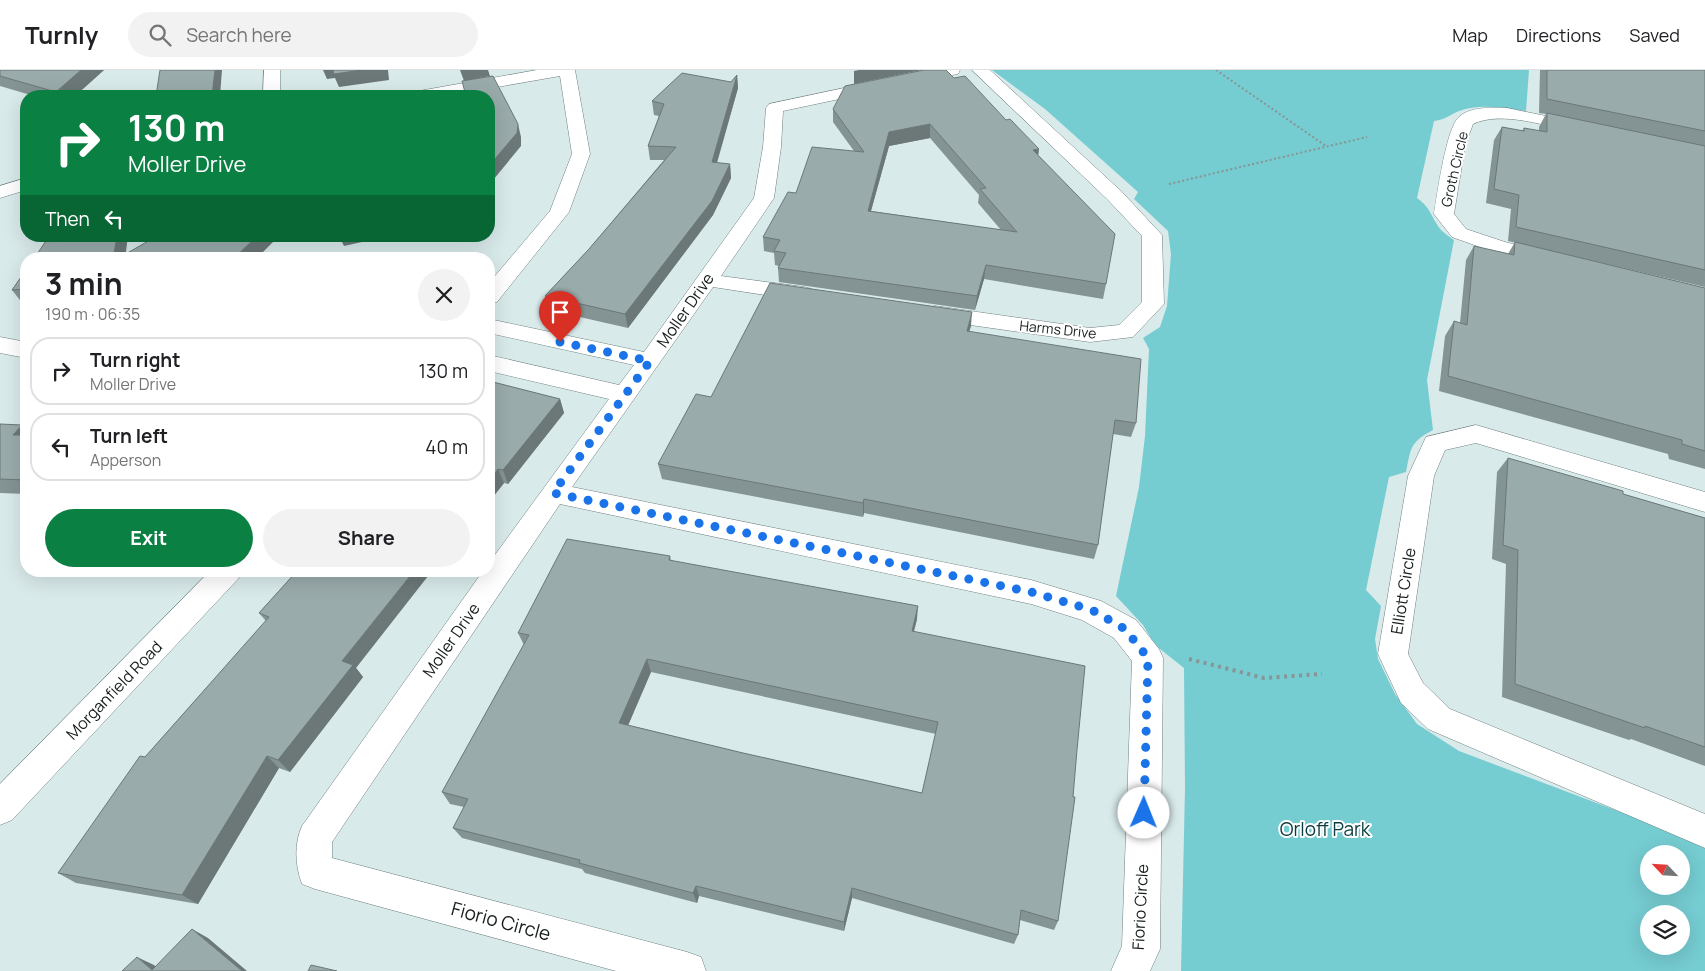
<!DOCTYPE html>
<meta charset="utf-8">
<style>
:root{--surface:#fff;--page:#f2f2f2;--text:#202124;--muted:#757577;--line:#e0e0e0;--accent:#0b8043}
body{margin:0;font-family:Manrope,sans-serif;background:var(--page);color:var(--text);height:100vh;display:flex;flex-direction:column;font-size:19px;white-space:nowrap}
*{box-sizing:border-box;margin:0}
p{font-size:16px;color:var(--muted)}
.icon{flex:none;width:28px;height:28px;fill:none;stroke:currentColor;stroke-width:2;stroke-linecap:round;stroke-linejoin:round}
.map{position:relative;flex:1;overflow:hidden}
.side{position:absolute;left:20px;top:182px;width:475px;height:325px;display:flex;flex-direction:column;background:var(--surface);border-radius:20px;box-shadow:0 5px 20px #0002}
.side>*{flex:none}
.guide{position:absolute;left:20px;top:20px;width:475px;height:152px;border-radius:20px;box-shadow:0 5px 20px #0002;background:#0b8043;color:#fff;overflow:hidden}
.needle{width:32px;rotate:295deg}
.controls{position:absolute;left:1640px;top:775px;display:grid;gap:10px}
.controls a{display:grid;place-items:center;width:50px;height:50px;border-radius:50%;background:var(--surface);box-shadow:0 5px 20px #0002;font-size:25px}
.pin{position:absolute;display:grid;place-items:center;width:42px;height:42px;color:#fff;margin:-51px -21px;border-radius:50% 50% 50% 0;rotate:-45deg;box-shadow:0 0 5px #0007}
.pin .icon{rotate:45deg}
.me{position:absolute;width:55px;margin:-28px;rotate:1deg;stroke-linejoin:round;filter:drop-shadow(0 0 4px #0008)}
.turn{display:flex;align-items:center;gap:18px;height:105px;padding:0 25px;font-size:22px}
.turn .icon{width:65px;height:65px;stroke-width:2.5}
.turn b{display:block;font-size:35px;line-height:42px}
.then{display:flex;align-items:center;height:48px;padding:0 25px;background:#0003;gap:10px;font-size:19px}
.round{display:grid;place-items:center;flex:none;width:52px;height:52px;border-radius:26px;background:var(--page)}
.summary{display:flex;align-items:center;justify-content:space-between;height:85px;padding:0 25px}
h1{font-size:30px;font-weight:700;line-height:38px}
.action{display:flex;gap:10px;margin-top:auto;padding:10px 25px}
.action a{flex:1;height:58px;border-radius:30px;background:var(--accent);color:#fff;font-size:20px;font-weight:700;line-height:58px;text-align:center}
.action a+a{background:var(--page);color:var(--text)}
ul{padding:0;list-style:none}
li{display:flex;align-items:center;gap:15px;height:68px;margin:0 10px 8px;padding:0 15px;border:2px solid var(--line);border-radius:20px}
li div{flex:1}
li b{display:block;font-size:19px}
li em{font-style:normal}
header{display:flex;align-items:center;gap:30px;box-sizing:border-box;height:70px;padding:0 25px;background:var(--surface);border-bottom:1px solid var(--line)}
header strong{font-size:24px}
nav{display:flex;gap:28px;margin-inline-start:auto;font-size:18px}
.search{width:350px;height:45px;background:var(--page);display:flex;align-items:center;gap:12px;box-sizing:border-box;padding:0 18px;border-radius:28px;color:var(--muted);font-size:19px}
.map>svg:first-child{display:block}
.green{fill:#75ccd1;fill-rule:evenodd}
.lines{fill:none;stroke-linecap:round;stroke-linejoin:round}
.street-casing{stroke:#708081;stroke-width:1}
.path-far1{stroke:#889495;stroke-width:2;stroke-dasharray:2 2.5;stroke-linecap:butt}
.path{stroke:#889495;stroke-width:4;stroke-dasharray:3 4.5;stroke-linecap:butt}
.street{fill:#fff;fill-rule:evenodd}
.wall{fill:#849394;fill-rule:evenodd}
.shaded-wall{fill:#6c7878}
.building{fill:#9aabac;stroke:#6c7878;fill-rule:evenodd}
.route{stroke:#1a73e8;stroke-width:9;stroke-dasharray:0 16.2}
.labels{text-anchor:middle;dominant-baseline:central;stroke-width:4;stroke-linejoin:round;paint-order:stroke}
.far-street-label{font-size:14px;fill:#171d1d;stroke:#fff}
.street-label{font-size:16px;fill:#171d1d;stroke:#fff}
.near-park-label{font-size:19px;fill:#0c3d40;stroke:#fff}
.near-street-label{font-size:19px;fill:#171d1d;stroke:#fff}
</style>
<header>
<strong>Turnly</strong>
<div class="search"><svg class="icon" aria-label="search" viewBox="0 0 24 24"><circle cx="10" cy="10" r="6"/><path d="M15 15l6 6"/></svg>Search here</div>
<nav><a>Map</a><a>Directions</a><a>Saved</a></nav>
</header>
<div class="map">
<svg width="1705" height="901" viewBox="0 0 1705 901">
<rect width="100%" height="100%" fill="#d9eaeb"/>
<path class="green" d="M992,0h537l-3,41c-22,-3 -46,-8 -67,0 -10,4 -12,8 -25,10l-17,77c15,11 13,18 24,32 4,4 9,7 13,10l-27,140 6,50c-23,12 -22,18 -27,42l-17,5 -23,113 15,16 -6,33 3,20 17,35 22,30 42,27 246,93v127h-524l4,-183 -1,-120 -29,-23 -12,-20 -27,-29 23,-109 6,-51 4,-87 -6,-11 17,-11 7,-21 4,-52 -3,-23 -34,-32 4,-7 -93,-83zM1649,784h32v32h-32zM1649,844h32v32h-32z"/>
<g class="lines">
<g class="street-casing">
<g id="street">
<path d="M264,0h16v26h-17z"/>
<path d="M537,0h38l15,84 -21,58 -72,90 -8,2v-21l61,-72 22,-57 -12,-78 -114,20h-36l3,-4 6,-1z"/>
<path d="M929,0h31l-2,4 -6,1 -169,36 -2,36 -7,51 -53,78 83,11 8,2 3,5 -3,5 -8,2 -91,-14 -141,200 459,93 70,21 35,19 23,29 4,9 -3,291 -10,22h-39l11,-25 10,-285 -18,-23 -32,-18 -51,-16 -471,-100 -228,338v16l355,94 14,5 5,14h-90l-301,-82 -13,-5c-7,-19 -8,-40 0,-58l181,-255h6v-8l120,-164 -120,-28v-16l130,30 15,-20 -145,-32v-14l155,33 110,-154 9,-51 3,-39 3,-4z"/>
<path d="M972,0h18l132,122 40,43 2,69 -31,33 -43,5 -155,-22 -8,-2 -3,-5 3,-5 8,-2 155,22 29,-3 23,-23v-66l-34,-36z"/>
<path d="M1507,38l78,16 3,4 -3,4 -6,1c-31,-6 -76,-23 -106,-9l-8,22 -11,68 12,15 39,13 50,13 4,4 -4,4 -7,2 -57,-14 -39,-14 -18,-23c3,-18 12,-86 25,-97 12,-11 33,-9 48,-9z"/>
<path d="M26,108v12l-26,8v-12z"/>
<path d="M0,267l26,5v16l-26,-5z"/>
<path d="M1476,355l229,67v20l-229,-69 -31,7 -11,26 -26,178 15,29 27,26 255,105v34l-277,-119 -27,-26 -23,-49 30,-178 18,-39z"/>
<path d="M210,501h32l-4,8 -226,241 -12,5v-41z"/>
</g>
</g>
<g class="path-far1">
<path d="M1216,0l110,76"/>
<path d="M1169,114l198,-47"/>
</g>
<path class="path" d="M1189,589l75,19 58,-4"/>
<use href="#street" class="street"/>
</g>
<g class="wall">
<path d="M0,0h104l-29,26h-41l-34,-10z"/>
<path d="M1540,0h165v217l-197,-46 3,-32 -25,-6 8,-63 8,-13 20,4 2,-3 15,3v-4l7,-13 -7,-1z"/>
<path d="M737,5l1,13 -21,75 13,1 1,14 -18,37 -85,113 -79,-18 -4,-14 44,-47 75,-89h-14l-2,-14 11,-30 -5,-1 -2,-14 79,-19z"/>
<path d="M954,8l52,42 33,29 -1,6 68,129 -3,15 -119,-20 -9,31 -196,-28 -1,-14 1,-2 -4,-1 -1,-12 -10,-2 -1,-14 33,-44 58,-42 -21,-29v-13zM930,68l49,57 -1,8 23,27 -130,-19 18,-65z"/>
<path d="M1515,172l190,46v181l-36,-10 -1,-5 -229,-63 6,-55 9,-15 6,2 6,-63 8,-14 34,8z"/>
<path d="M26,200v34h-3l-11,-14z"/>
<path d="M971,256l-2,5 167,92 -5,14 -18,-3 -15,111 -4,14 -230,-46 -1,4 -201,-38 -4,-15 53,-67z"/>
<path d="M489,311l71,18 4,14 -56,71 -4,-1 -15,19z"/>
<path d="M0,354l26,6v64l-26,-1z"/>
<path d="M1508,388l115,36 82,24v248l-74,-27 -2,1 -127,-43 4,-133 -14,-5 5,-87z"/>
<path d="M670,486l1,5 246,58 -3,13 144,289 -4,9 -34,-10 -2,15 -4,9 -162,-46 -8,33 -145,-35 -2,7 -112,-30 -3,-4 -120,-31 -9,-10 11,-21 -14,-3 -8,-12 82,-147 -6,-12zM651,602l285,62 -14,59 -179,-40 -115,-28z"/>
<path d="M297,501l59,97 7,9 -73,95 -11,-4 -81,136 -122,-21 -18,-10 87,-116 121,-136 -7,-8z"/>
</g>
<g class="shaded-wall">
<path d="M81,0h23l-29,26h-17l-2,-4z"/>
<path d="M215,0h7l-2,26h-9z"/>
<path d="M323,0h65l1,10 -50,7 -4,-9 -8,1z"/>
<path d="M460,0h28l2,6 -26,5z"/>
<path d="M859,0h63l-68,14v-13z"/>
<path d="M737,5l1,13 -25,88 -1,-14z"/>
<path d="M518,54l3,13v9l-32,39v-19z"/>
<path d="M930,54v14l-41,8 -22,79 1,-14 21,-79z"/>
<path d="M1039,79l-2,14 -4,-13z"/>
<path d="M730,94l1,14 -18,37 -85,113 -3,-14z"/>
<path d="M117,166h11l-3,23h-12z"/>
<path d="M257,166h22l-23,23h-23z"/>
<path d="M339,166h50l-45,10z"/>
<path d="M986,195l-2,14 -9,31 2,-14z"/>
<path d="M972,242l-1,14 -6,19 2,-14z"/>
<path d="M560,329l4,14 -56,71 -5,-14z"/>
<path d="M22,355l4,5v18l-13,-13z"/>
<path d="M498,399l6,14 -15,19v-21z"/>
<path d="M864,429v14l-1,4v-14z"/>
<path d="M414,501h18l-76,97 7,9 -73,95 -12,-12 64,-99z"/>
<path d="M918,536l-1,13 -7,25 2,-13z"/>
<path d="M647,589l4,13 -27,63 -5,-12z"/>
<path d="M267,686l12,12 -81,136 -16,-9z"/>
<path d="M696,816l3,10 -2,7 -4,-10z"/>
<path d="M852,818v10l-8,33v-9z"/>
<path d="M192,859l16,9 39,33h-5z"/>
<path d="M137,887l17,8 7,6 -9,-1z"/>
</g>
<g class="building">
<path d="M0,0h81l-25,22 -56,-16z"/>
<path d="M160,0h55l-3,26h-56z"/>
<path d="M333,0h29l-28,4z"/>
<path d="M924,0h22l8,8 11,-2 41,44 4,-1 29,30 -6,1 82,84 -9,50 -120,-19 -9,31 -199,-28 8,-15 -12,-2 6,-11 -17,-3 25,-45 8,1 16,-46 52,5 -31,-43 12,-23zM930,54l56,64 -6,1 37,43 -149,-21 21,-79z"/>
<path d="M1547,0h158v61l-158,-32z"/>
<path d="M682,3l49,9 6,-7 -25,87 18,2 -18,37 -87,113 -80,-18 44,-47 87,-102 -28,-1 16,-42 -12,-3z"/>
<path d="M493,6l25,48 -1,9 -28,33v-70h-23l-4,-15z"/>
<path d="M1547,43l158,33v124l-189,-43 3,-32 -25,-6 8,-62 22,4v-3l23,4z"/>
<path d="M49,166h68l-4,23h-79z"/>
<path d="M157,166h100l-24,23h-116z"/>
<path d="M1515,172l190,46v163l-23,-7v-4l-234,-64 6,-55 13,4 7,-79 40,9z"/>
<path d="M26,200v19l-14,1z"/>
<path d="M770,213l202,29 -5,19 174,28 -5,64 -21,-3 -17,125 -234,-46 -1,4 -205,-39 38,-70 15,3z"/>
<path d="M489,311l71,18 -57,71 -5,-1 -9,12z"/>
<path d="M0,354l22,1 -9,10h13v45l-26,-1z"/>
<path d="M1508,388l115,33v3l82,24v229l-60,-21v2l-130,-44 3,-134 -15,-5z"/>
<path d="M567,469l103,17 -1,4 249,46 -6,25 173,35 -8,84 -4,47h2l-17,124 -37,-11 -3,25 -166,-47 -8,34 -148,-36 -3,7 -114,-30 1,-3 -127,-32 15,-29 -26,-7 87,-157 -11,-2zM647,589l291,63 -16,71 -179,-40 -124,-30z"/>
<path d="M297,501h117l-72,90 11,4 -75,95 -11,-4 -85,139 -124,-22 82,-117 5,1 124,-140 -10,-4z"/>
<path d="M192,859l50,42h-120l15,-14 15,13z"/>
<path d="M311,895l26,6h-29z"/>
</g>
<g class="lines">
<path class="route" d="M560,272l90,19 -97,132 478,99 61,18 33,19 23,29 -4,155"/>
</g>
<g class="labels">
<g class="far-street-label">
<text transform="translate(1454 99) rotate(-77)">Groth Circle</text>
<text transform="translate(1058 259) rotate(6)">Harms Drive</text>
</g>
<g class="street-label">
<text transform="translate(685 240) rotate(-55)">Moller Drive</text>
<text transform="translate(1403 521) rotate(-81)">Elliott Circle</text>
<text transform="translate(451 570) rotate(-55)">Moller Drive</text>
<text transform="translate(114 620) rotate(-46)">Morganfield Road</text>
<text transform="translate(1140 837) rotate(-87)">Fiorio Circle</text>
</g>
<g class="near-park-label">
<text x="1325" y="759">Orloff Park</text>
</g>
<g class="near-street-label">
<text transform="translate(501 851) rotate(15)">Fiorio Circle</text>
</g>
</g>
</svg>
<div class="controls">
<a><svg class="needle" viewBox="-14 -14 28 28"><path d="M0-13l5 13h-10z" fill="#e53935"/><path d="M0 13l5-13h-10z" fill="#757577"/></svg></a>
<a><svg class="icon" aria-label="layers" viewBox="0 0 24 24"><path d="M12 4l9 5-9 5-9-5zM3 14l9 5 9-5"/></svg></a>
</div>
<div class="pin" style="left:560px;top:272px;background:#d93025"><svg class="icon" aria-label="arrive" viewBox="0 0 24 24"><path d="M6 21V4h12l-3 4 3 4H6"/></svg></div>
<svg class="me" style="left:1144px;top:743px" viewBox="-20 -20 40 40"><circle r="19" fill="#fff"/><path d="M0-13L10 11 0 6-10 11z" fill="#1a73e8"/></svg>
<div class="guide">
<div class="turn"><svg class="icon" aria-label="right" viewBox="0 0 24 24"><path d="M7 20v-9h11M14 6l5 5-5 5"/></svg><div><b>130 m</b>Moller Drive</div></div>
<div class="then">Then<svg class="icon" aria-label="left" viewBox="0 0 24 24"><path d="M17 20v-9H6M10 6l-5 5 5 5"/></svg></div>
</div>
<section class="side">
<div class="summary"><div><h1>3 min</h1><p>190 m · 06:35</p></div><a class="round"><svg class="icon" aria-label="close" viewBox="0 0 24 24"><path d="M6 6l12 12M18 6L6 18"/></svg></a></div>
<ul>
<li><svg class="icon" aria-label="right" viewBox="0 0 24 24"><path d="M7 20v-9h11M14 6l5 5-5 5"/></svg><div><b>Turn right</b><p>Moller Drive</p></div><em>130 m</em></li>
<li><svg class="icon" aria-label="left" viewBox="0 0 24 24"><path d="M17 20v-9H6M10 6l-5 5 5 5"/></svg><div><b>Turn left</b><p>Apperson</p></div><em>40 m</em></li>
</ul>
<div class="action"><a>Exit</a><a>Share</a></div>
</section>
</div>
